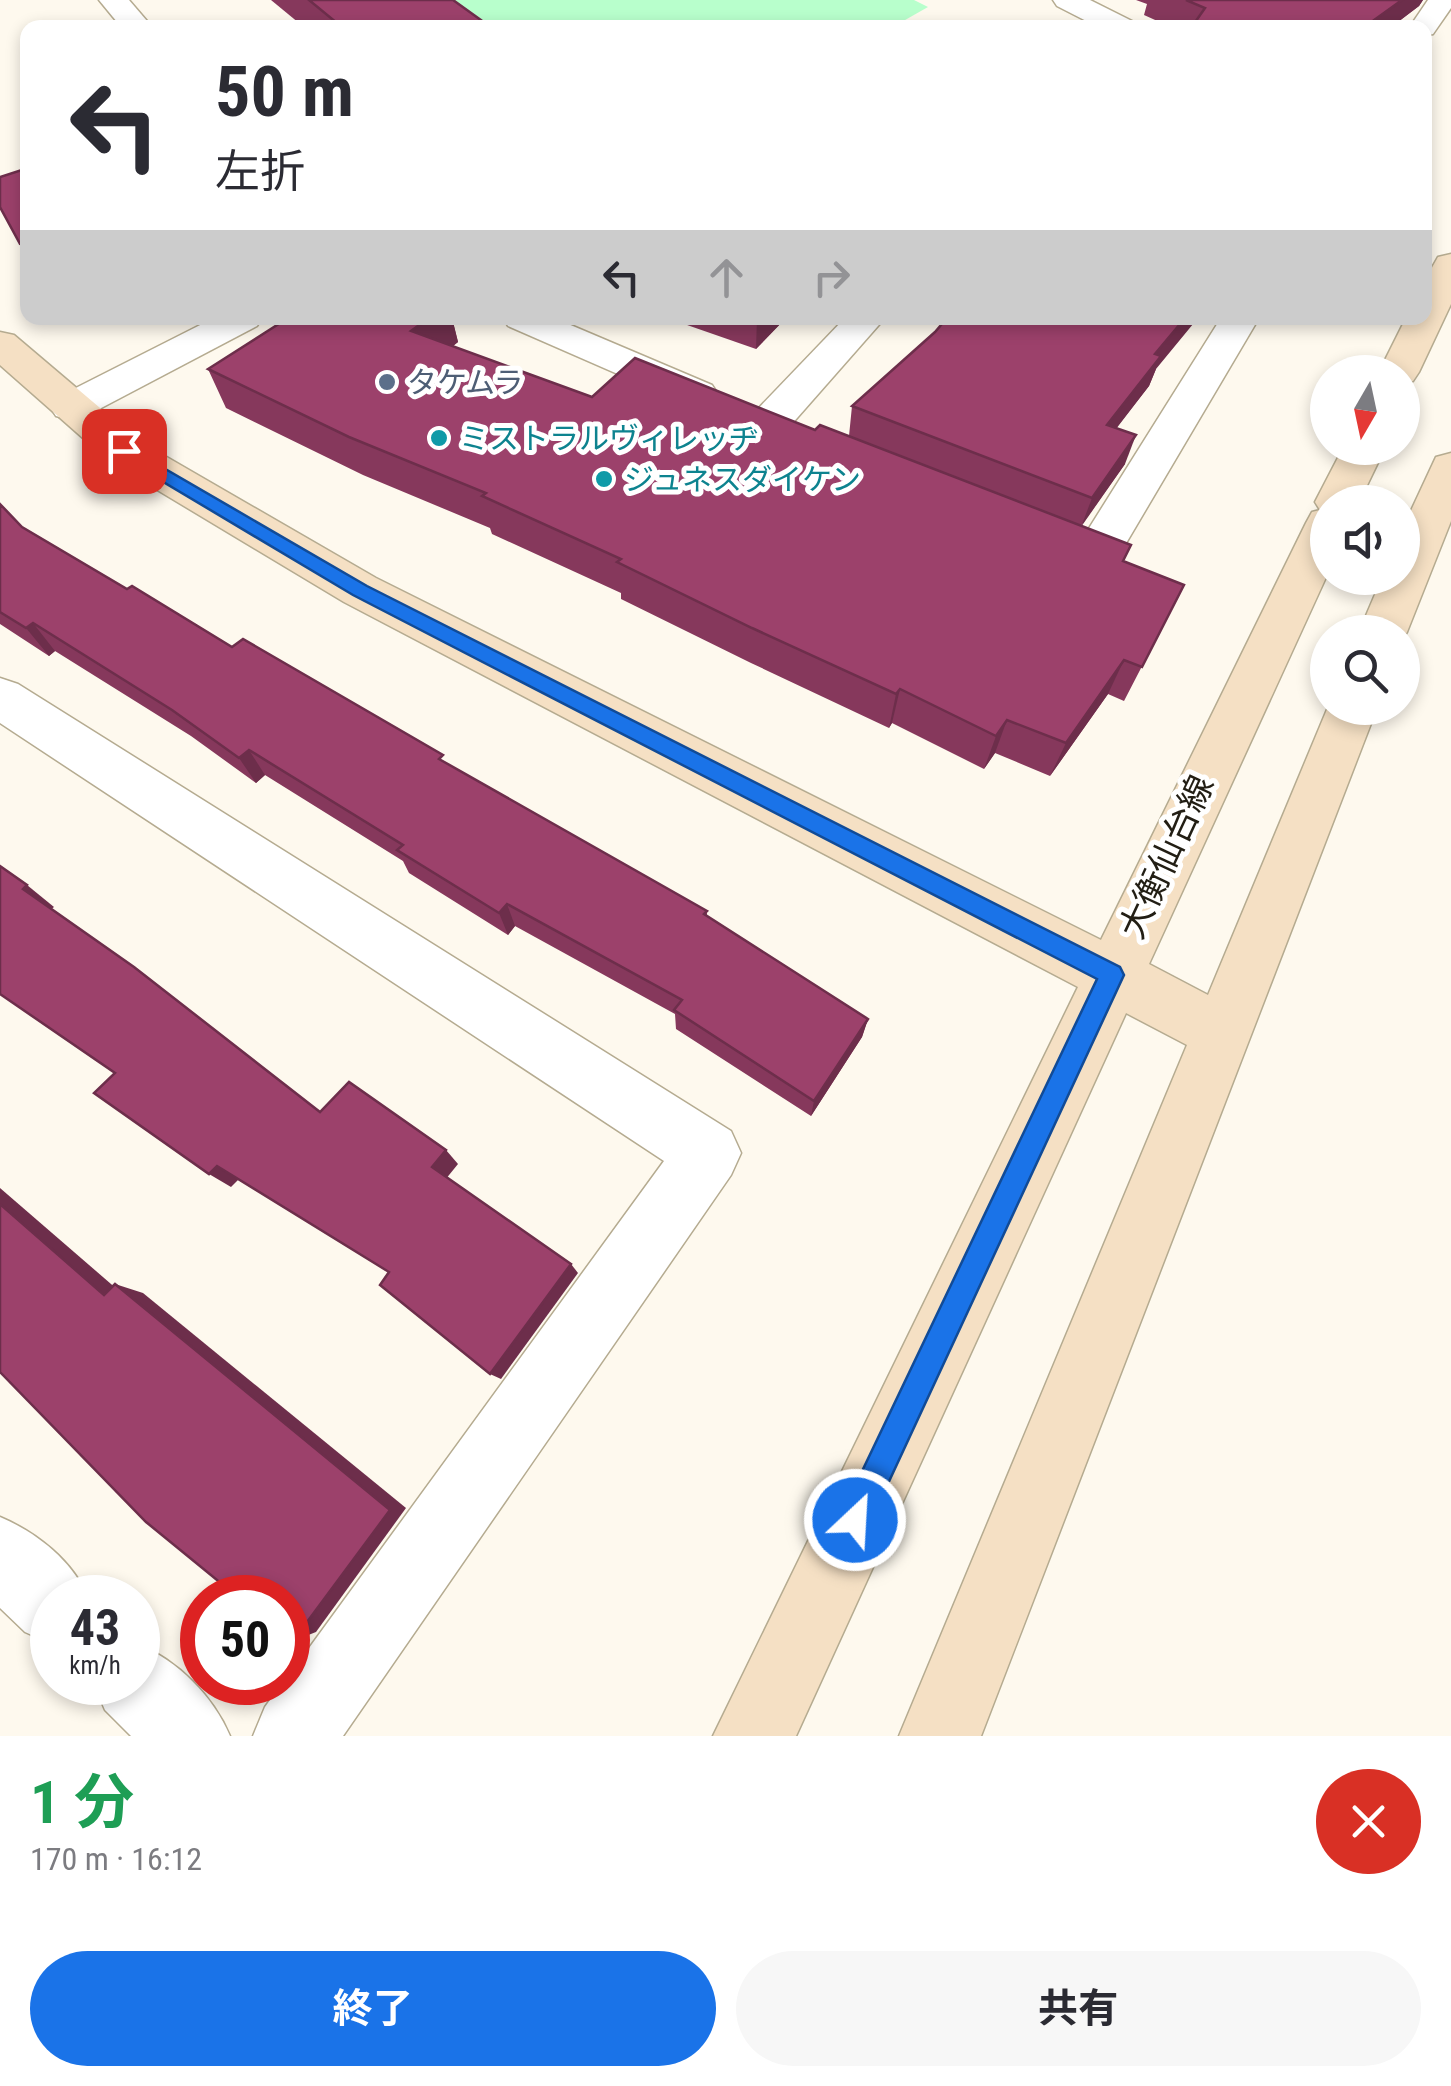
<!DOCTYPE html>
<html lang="ja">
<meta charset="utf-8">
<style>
:root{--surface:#fff;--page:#f7f7f7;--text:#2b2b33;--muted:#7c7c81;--accent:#1a73e8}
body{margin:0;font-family:"Roboto Condensed","Noto Sans JP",sans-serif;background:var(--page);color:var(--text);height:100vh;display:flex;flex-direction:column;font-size:38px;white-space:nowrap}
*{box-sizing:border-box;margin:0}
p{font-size:32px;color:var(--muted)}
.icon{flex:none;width:55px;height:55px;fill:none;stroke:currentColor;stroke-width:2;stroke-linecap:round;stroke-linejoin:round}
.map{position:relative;height:1736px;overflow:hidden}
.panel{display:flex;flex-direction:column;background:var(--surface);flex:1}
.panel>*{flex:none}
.guide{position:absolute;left:20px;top:20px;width:1412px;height:305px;border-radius:20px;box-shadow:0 5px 15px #0003;background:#fff;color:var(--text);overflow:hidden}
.needle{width:65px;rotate:189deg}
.fabs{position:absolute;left:1310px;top:355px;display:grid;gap:20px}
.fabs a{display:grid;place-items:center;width:110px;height:110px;border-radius:50%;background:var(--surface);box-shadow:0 5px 15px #0003;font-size:50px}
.speed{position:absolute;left:30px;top:1575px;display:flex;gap:20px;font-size:50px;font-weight:700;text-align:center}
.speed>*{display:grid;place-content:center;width:130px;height:130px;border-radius:50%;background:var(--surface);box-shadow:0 5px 15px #0003;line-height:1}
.speed small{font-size:25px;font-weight:400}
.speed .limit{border:15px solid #d22;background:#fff;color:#111}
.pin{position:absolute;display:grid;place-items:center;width:85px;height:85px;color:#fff;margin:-42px;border-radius:20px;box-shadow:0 5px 15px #0006}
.me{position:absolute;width:110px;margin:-55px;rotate:25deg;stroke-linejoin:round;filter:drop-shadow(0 0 8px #0008)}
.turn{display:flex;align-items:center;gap:35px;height:210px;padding:0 30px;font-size:45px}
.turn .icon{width:130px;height:130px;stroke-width:2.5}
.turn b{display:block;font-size:70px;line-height:85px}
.lanes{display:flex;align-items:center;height:95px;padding:0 30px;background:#0003;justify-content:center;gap:50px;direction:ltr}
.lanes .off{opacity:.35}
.round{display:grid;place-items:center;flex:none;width:105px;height:105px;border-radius:52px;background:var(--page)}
.headline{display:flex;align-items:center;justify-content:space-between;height:170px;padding:0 30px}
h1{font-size:60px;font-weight:700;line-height:75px;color:#1e9e55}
.button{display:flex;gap:20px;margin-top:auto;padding:20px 30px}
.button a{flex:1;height:115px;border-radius:60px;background:var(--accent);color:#fff;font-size:40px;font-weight:700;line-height:115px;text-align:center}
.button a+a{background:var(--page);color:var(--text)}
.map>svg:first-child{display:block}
.green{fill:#b8ffcc}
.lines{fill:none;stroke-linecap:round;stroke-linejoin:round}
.street-casing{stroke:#b5ab90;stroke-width:3}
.secondary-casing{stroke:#b5ab90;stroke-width:3}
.street{fill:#fff;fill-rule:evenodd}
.secondary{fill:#f5e0c4;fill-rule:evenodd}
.wall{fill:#86385c}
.shaded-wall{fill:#6d2e4b}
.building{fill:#9c416b;stroke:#6d2e4b;stroke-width:2.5}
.route{fill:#1a73e8;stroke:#114b97;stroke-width:2.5}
.service-dot{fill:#5c6f8a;stroke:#fff;stroke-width:4}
.culture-dot{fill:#0f9aa8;stroke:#fff;stroke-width:4}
.labels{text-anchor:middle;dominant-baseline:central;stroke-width:10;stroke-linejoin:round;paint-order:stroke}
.far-service-label{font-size:30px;fill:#4e5e75;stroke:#fff;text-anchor:start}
.far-culture-label{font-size:30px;fill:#0d838f;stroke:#fff;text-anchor:start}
.street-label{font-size:35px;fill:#221e14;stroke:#fff}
</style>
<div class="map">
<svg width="1451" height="1736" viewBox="0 0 1451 1736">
<rect width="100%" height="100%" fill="#fef9ee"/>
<path class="green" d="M454,0h460l14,7 -37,21h-397z"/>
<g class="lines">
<g class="street-casing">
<g id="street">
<path d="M99,0h30l24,28h-31z"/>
<path d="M1053,0h37l44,22 4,6h-38l-43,-22z"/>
<path d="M1428,0h23v8l-18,26 -8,2v-8h-16z"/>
<path d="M214,318h48l-5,8 -171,90 -15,4 -15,-4 -6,-9 6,-9z"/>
<path d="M503,318h51l158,67 6,9 -6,9 -14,4 -14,-4 -176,-77z"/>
<path d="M845,318h40l-102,116 -15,4 -15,-4 -6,-10 6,-10z"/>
<path d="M1221,318h38l-147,249 -16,4 -16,-4 -50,-21 -6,-11 6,-11 16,-5 40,14z"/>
<path d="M0,678l18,6 713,447 10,22 -10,22 -388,561h-90l12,-29 18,-25h5v-5l376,-516 -664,-438z"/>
<path d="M0,1517c36,15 73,44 88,81h-36v46l-27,-12 -25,-24z"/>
<path d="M138,1644c40,17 75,52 92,92h-99l-26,-26 -12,-28h45z"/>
</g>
</g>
<g class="secondary-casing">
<g id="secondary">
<path d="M1451,254v50l-32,68 -6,9 -11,3v-12h-23l27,-54h19v-38l13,-23z"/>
<path d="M0,332l14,3 125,106 237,137 725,362 205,-417 6,-11 8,-2 -5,-8 28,-54h42l-26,54h-31v71l-179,391 59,31 120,-288 49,1 -396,1028h-82l288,-691 -61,-32 -330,723h-83l365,-749 -734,-385 -235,-141 -109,-96z"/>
<path d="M1451,453v68l-44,111 -5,8v-8h-43l23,-54h20v-48l34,-73z"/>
</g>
</g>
<use href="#street" class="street"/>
<use href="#secondary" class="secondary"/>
</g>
<g class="wall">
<path d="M271,0h182l39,28h-187z"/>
<path d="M1136,0h287l-4,6 -29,22h-217l-29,-13 3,-11z"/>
<path d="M28,168v89l-28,-50z"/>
<path d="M288,318h164l6,24 -5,4 139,51 257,39 3,-30 304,-37 -7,17 -33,42 9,36 -44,62 43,36 60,23 -60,116 -16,-7 -58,82 -55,-23 -11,16 -92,-46 -3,5 -138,-65 -130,-64v-6l-129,-59 -2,-6 -127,-53 -137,-67 -18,-39z"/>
<path d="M667,318h119l-30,31z"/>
<path d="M0,504l22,23 105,62 320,175 260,147v5l161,103 -6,18 -51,79 -135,-87 -1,-15 -160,-88 -7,9 -99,-62 -6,-12 -138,-86 -9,8 -65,-47 -136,-85 -6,5 -49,-32z"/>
</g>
<g class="shaded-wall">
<path d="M1402,0h21l-4,6 -29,22h-27z"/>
<path d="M429,318h23l6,24 -36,28 -11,-39z"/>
<path d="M757,318h29l-30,31z"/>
<path d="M1185,318h13l-42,51 -7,17 -53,69 11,-30 48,-71z"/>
<path d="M1136,435l-11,29 -44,63 11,-29z"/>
<path d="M33,623l22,28 -6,5 -23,-28z"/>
<path d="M1124,660l-16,34 -58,82 16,-33z"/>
<path d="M900,689l-8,34 -3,5 7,-34z"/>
<path d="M1007,720l-12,33 -11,16 12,-33z"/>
<path d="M249,750l16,25 -9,8 -17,-25z"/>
<path d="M27,885l27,22 -5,4 -26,-22z"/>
<path d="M507,904l8,22 -7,9 -9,-22z"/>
<path d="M868,1019l-6,18 -51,79 3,-15z"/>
<path d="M446,1150l12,14 -13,16 -13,-13z"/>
<path d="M217,1166l22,13 -8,8 -22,-13z"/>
<path d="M0,1188l133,115 -29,-8 -104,-91z"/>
<path d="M571,1264l7,9 -77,106 -11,-5z"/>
<path d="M115,1284l28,9 263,215 -90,124 -23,9z"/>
</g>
<g class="building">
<path d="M309,0h144l39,28h-149z"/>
<path d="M1186,0h216l-39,28h-172l14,-20z"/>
<path d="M28,168v78l-8,-2 -20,-37v-30z"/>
<path d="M288,318h141l-18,13 181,66 43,-39 180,72 5,-5 311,120 -8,16 61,24 -42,82 -18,-7 -58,83 -59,-23 -11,16 -96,-47 -4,5 -144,-66 -135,-66 4,-3 -139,-63 4,-3 -137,-56 -141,-68z"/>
<path d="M947,318h238l-30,36 6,2 -54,69 29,10 -44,63 -240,-92 83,-74z"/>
<path d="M0,504l22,23 105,62 5,-3 100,61 11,-8 200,116 -4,4 268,152 -3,3 164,105 -54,82 -140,-91 8,-10 -175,-96 -8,9 -102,-63 6,-5 -154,-95 -10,8 -67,-48 -139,-87 -7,5 -26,-16z"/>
<path d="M0,866l27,19 -4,4 111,78 186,145 29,-30 97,68 -14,17 139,97 -81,110 -110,-89 9,-13 -172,-106 -8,8 -115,-81 21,-20 -115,-79z"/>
<path d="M0,1204l104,91 11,-11 275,226 -97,131 -5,-5v-38h-49l-93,-76 -146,-150z"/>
</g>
<path class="route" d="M124,445l243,141 753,381 4,8 -258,556 -11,5 -11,-5 -4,-11 4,-11 253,-530 -744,-384 -235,-140v-8z"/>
<circle class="service-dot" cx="387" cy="382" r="10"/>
<g class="culture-dot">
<circle cx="439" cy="438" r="10"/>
<circle cx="604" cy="479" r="10"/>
</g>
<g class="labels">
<g class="far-service-label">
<text x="407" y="382">タケムラ</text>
</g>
<g class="far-culture-label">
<text x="459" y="438">ミストラルヴィレッヂ</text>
<text x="624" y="479">ジュネスダイケン</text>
</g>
<g class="street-label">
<text transform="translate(1167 857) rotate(-65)">大衡仙台線</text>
</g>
</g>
</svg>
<div class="fabs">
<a><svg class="needle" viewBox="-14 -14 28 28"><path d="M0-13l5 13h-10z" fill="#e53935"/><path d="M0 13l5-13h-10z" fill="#7c7c81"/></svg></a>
<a><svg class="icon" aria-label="sound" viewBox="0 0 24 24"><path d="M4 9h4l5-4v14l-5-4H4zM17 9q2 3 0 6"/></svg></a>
<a><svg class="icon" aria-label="search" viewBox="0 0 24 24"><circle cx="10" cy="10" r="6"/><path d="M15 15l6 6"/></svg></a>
</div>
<div class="speed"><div>43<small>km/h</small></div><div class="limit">50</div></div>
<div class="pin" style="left:124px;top:451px;background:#d93025"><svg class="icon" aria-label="arrive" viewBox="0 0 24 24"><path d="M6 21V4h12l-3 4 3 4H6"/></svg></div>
<svg class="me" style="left:855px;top:1520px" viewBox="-20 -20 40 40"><circle r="17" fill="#1a73e8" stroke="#fff" stroke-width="3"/><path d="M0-11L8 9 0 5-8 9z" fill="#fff"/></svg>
<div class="guide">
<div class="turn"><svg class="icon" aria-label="left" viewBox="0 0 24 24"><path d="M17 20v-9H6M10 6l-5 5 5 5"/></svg><div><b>50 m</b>左折</div></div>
<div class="lanes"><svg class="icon" aria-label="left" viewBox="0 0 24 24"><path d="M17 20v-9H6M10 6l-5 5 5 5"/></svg><svg class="icon off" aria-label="ahead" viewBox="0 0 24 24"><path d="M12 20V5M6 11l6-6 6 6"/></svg><svg class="icon off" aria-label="right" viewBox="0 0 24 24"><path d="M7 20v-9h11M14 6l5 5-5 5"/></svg></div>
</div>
</div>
<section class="panel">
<div class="headline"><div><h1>1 分</h1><p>170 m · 16:12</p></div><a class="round" style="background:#d93025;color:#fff"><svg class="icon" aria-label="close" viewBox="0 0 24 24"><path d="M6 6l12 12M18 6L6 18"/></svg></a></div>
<div class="button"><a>終了</a><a>共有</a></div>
</section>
